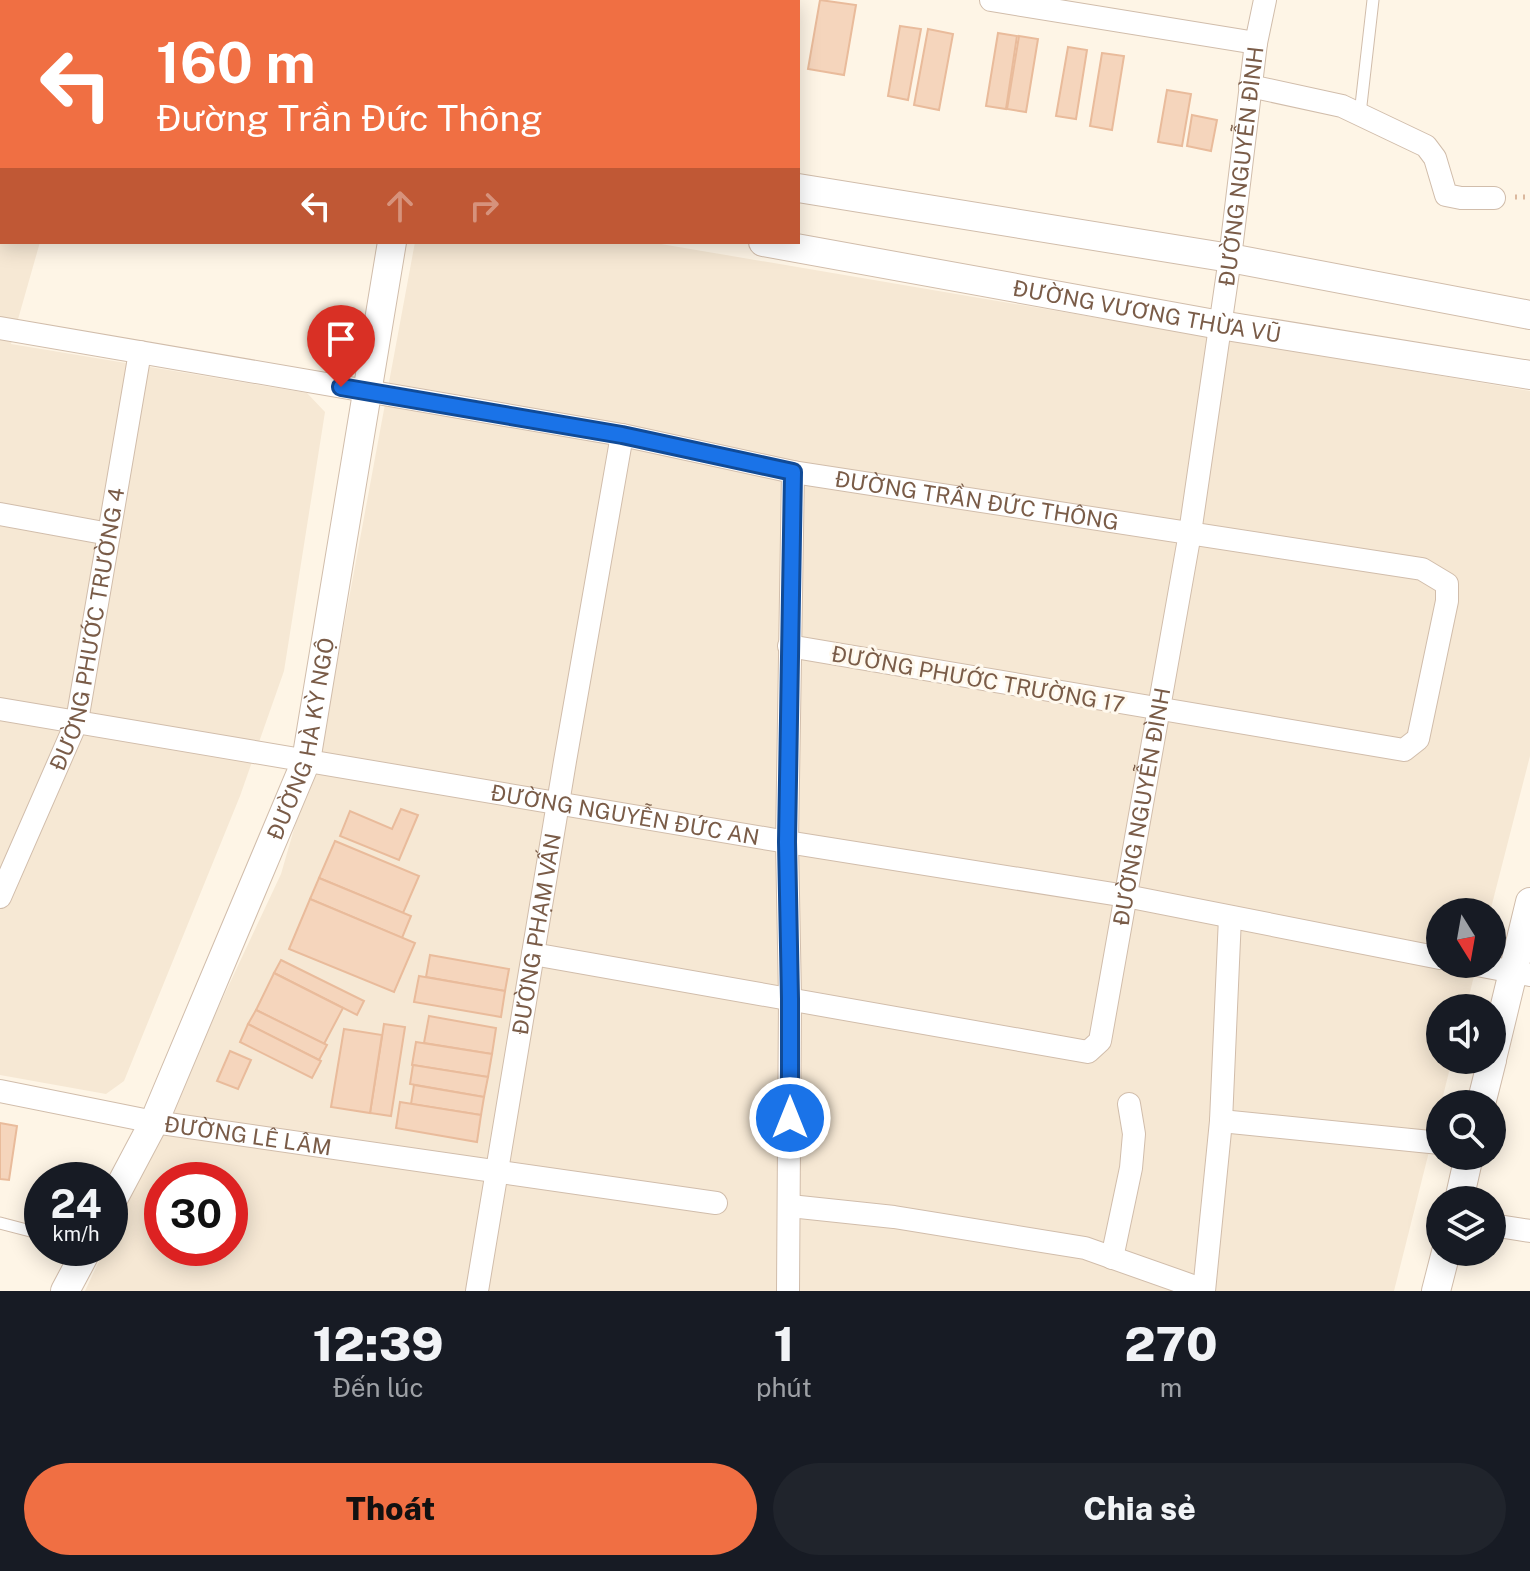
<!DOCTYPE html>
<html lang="vi">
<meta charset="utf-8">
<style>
:root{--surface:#171b24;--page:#20242c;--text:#f1f3f6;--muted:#9ea1a6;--accent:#f06f43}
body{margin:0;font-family:"Public Sans",sans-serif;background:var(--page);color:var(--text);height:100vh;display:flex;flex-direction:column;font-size:30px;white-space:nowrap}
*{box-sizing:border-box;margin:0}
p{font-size:26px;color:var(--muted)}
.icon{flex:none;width:44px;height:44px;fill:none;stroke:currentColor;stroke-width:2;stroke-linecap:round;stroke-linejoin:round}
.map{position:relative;height:1291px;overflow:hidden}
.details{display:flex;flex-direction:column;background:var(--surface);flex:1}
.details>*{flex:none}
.top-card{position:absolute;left:0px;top:0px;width:800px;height:244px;box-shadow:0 4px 20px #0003;background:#f06f43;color:#fff;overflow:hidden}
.needle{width:52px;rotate:169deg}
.buttons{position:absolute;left:1426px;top:898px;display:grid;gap:16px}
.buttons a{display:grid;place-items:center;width:80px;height:80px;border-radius:50%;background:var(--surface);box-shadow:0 4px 20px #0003;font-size:40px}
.speed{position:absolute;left:24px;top:1162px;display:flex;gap:16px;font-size:40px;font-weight:700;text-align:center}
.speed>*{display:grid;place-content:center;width:104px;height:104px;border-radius:50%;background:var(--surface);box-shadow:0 4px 20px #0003;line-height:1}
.speed small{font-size:20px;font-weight:400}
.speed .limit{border:12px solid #d22;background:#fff;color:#111}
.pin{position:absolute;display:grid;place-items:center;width:68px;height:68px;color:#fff;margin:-82px -34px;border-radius:50% 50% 50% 0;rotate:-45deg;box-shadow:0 0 8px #0007}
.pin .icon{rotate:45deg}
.me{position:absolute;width:88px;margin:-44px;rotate:0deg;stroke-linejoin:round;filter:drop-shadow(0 0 6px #0008)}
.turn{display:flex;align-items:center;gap:28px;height:168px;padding:0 24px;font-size:36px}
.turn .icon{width:104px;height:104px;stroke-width:2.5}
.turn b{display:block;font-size:56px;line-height:68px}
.lanes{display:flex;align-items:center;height:76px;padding:0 24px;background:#0003;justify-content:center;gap:40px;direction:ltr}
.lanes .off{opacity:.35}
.eta{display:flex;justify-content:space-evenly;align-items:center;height:136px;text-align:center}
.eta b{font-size:48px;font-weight:800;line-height:56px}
.action{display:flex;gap:16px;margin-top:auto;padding:16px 24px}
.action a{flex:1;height:92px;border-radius:48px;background:var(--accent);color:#111;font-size:32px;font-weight:800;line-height:92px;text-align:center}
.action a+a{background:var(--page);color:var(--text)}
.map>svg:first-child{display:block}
.residential{fill:#f6e8d4;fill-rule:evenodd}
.building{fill:#f5d5bc;stroke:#e9bb9b;stroke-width:2}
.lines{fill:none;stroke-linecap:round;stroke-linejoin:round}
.service-casing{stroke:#d1bdab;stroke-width:13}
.minor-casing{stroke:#d1bdab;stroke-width:24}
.tertiary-casing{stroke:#d1bdab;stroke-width:30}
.path{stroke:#dbb89e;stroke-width:5;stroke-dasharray:2 6;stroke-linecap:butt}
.service{stroke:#fff;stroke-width:11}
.minor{stroke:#fff;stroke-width:22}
.tertiary{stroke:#fff;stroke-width:28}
.route-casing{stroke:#114b97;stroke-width:20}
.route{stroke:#1a73e8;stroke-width:14}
.labels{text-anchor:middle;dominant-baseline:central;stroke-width:6;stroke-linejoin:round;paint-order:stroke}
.street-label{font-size:22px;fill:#7a5c48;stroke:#fff9ee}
</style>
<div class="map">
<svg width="1530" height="1291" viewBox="0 0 1530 1291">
<rect width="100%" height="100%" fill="#fef5e6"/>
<g class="residential">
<path d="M0,129h2v113h38l-29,102 296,49 18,19 -41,259 -44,125 -116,285 -18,13 -106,-19z"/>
<path d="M415,242h234l881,149v365l-40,156h-50v52h37l-11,44h-26v52h12l-58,231h-1309l20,-43h5v-10l171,-364 47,-162zM162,1180h68v68h-68z"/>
</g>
<g class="building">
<path d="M820,0l36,5 -12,70 -36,-6z"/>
<path d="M900,26l21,3 -13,71 -20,-4z"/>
<path d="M928,29l25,5 -14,76 -25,-5z"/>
<path d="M998,33l19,3 -11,73 -20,-3z"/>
<path d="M1019,36l19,3 -12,73 -19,-3z"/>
<path d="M1068,47l19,3 -11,69 -20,-3z"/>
<path d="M1102,53l22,3 -12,74 -22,-4z"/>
<path d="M1167,90l24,4 -9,52 -24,-4z"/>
<path d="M1192,115l25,5 -6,31 -24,-5z"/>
<path d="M401,809l17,6 -19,45 -59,-24 10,-25 42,18z"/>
<path d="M335,841l84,35 -16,37 -84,-35z"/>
<path d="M319,878l92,38 -9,22 -92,-39z"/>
<path d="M310,899l105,44 -21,49 -105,-43z"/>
<path d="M430,955l79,14 -4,22 -79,-14z"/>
<path d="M281,960l83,41 -7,14 -83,-42z"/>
<path d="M274,973l69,35 -19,36 -68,-34z"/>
<path d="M419,976l86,15 -4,26 -87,-15z"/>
<path d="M256,1010l71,35 -8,15 -71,-36z"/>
<path d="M429,1016l67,12 -4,26 -68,-11z"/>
<path d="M248,1024l73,37 -9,17 -72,-36z"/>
<path d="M384,1024l21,3 -14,89 -21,-3z"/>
<path d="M344,1029l38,6 -12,78 -39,-6z"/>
<path d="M416,1042l76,12 -4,23 -76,-12z"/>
<path d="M230,1051l21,9 -13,29 -21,-8z"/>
<path d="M413,1065l75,12 -4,20 -74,-13z"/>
<path d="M414,1085l70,12 -3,18 -70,-11z"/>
<path d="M400,1102l81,13 -4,27 -81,-14z"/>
<path d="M0,1123l17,3 -8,54 -9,-1z"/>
</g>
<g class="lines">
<g class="service-casing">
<g id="service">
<path d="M1360,114l13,-114"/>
<path d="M0,1223l42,11"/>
</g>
</g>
<g class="minor-casing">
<g id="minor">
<path d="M991,0l265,43"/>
<path d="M1250,86l92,20 84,40 9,12 11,37 15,3h33"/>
<path id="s1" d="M0,328l622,107 171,37 629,97 25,15v17l-29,138 -14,11 -615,-104"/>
<path d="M0,514l109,20"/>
<path id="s2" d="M0,709l787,133 339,54 314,62"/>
<path id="s3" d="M0,897l77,-176 63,-369"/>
<path id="s4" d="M533,954l555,98 12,-11 90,-508 40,-275 26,-215 9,-43"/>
<path d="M1472,964l58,11"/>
<path id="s5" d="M0,1091l154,31 562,81"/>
<path d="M1221,1121l219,22"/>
<path d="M790,1206l104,11 191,31 119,42"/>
<path d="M1492,1225l38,6"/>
<path d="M1112,1258l19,-90 3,-34 -5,-30"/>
<path id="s6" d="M477,1291l88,-530 57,-326"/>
<path d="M788,1291l2,-292 -3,-157 6,-370"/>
<path d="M1204,1291l17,-170 9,-204"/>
</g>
</g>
<g class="tertiary-casing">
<g id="tertiary">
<path d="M431,2v-2"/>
<path d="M0,59h2"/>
<path d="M0,114h2"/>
<path d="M798,188l432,70 300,57"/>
<path id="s7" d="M763,242l457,83 310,50"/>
<path d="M1492,1059l38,-157"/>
<path d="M1481,1104l11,-44"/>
<path d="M1459,1200l10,-44"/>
<path id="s8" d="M110,1205l44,-83 152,-361 86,-519"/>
<path d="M65,1291l23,-43"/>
<path d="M1436,1291l10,-39"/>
</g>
</g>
<path class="path" d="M1515,197h15"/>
<use href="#service" class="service"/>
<use href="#minor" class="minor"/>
<use href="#tertiary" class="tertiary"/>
</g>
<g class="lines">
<g class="route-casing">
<path id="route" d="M341,387l281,48 171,37 -6,370 3,157v119"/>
</g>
<use href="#route" class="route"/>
</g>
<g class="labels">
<g class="street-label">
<text stroke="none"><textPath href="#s4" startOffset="1466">ĐƯỜNG NGUYỄN ĐÌNH</textPath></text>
<text stroke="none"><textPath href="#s7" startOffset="390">ĐƯỜNG VƯƠNG THỪA VŨ</textPath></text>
<text stroke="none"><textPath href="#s1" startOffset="992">ĐƯỜNG TRẦN ĐỨC THÔNG</textPath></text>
<text stroke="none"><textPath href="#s3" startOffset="284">ĐƯỜNG PHƯỚC TRƯỜNG 4</textPath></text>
<text transform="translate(978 679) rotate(10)">ĐƯỜNG PHƯỚC TRƯỜNG 17</text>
<text stroke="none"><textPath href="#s8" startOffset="506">ĐƯỜNG HÀ KỲ NGỘ</textPath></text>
<text stroke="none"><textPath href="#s4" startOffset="818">ĐƯỜNG NGUYỄN ĐÌNH</textPath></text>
<text stroke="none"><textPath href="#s2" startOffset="634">ĐƯỜNG NGUYỄN ĐỨC AN</textPath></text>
<text stroke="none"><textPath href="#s6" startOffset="362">ĐƯỜNG PHẠM VẤN</textPath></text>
<text stroke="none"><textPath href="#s5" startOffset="252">ĐƯỜNG LÊ LÂM</textPath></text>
</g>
</g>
</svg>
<div class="buttons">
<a><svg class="needle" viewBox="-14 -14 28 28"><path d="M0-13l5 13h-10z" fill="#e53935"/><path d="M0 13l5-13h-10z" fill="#9ea1a6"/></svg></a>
<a><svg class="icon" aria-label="sound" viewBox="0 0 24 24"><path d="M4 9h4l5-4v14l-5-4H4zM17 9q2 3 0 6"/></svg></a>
<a><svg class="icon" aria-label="search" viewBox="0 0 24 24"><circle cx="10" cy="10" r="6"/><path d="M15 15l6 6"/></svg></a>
<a><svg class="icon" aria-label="layers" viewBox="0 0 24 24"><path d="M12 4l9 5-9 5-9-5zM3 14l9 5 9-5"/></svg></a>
</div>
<div class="speed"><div>24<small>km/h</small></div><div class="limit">30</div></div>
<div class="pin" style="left:341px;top:387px;background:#d93025"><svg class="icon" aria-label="arrive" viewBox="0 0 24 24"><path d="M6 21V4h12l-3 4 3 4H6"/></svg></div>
<svg class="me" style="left:790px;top:1118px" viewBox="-20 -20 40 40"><circle r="17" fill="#1a73e8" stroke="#fff" stroke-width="3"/><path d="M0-11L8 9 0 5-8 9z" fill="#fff"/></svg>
<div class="top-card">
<div class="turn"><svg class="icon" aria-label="left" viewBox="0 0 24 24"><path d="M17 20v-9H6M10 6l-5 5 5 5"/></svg><div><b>160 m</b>Đường Trần Đức Thông</div></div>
<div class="lanes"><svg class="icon" aria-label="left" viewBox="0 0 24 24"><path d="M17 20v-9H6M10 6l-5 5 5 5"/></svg><svg class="icon off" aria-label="ahead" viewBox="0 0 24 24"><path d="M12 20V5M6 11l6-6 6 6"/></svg><svg class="icon off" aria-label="right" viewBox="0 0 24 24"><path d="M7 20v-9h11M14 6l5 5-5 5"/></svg></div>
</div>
</div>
<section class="details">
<div class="eta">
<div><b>12:39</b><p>Đến lúc</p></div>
<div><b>1</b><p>phút</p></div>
<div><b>270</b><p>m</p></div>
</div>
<div class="action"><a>Thoát</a><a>Chia sẻ</a></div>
</section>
